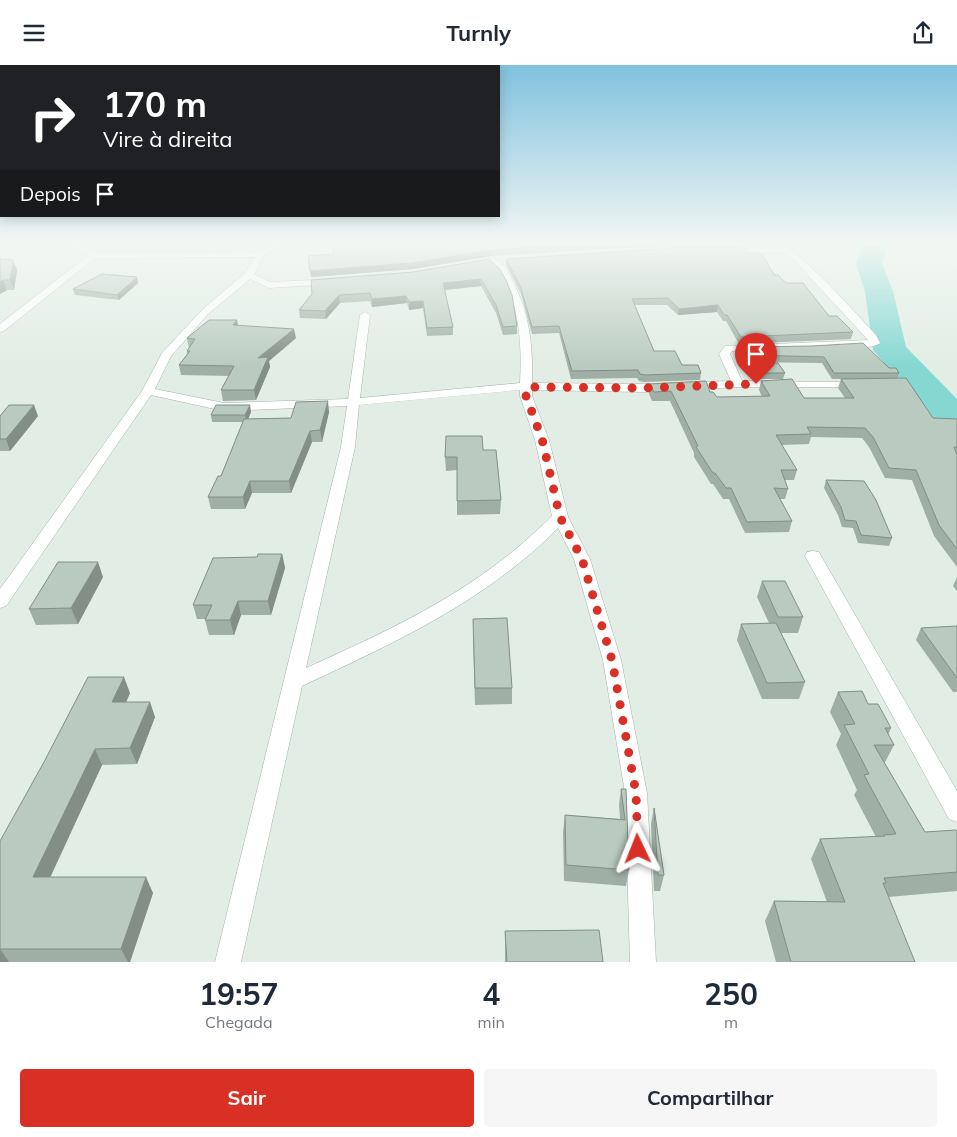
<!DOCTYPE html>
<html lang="pt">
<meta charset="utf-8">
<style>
:root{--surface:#fff;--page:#f6f6f7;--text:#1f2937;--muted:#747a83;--accent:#d93025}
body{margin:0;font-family:Mulish,sans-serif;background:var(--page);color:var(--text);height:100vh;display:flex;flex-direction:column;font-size:19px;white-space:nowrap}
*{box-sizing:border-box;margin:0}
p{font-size:16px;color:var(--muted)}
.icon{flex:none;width:28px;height:28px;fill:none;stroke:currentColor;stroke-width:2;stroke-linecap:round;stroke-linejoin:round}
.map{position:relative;height:897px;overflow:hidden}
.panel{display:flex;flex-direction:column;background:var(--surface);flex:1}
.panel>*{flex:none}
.top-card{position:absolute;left:0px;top:0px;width:500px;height:152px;box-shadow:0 2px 12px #0003;background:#202124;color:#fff;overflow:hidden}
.pin{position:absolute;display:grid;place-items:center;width:42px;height:42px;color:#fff;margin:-51px -21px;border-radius:50% 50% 50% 0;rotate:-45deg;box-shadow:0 0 5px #0007}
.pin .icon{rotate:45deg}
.me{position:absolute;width:55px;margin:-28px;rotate:358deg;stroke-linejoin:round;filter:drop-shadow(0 0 4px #0008)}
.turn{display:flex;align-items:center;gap:18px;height:105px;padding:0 20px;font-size:22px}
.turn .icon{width:65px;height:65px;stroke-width:2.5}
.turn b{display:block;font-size:35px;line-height:42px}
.then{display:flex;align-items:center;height:48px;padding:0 20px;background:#0003;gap:10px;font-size:19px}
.eta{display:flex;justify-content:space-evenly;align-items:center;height:85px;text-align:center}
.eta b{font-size:30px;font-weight:700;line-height:35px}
.primary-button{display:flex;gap:10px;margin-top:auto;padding:10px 20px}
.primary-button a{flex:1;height:58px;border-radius:5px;background:var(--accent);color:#fff;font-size:20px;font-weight:700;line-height:58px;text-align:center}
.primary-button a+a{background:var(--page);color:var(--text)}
header{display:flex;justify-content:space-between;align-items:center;height:65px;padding:0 20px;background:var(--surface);font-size:22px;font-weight:700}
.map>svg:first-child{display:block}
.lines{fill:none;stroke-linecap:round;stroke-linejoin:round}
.river{fill:#85d7d1;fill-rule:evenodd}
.minor-casing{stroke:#a3b5ab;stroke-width:1}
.minor{fill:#fff;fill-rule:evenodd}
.wall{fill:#9fafa5}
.shaded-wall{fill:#828e86}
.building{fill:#b9cbc0;stroke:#828e86}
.route{stroke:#d93025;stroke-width:9;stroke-dasharray:0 16.2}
</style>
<header><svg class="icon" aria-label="menu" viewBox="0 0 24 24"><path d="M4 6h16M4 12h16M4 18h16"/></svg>Turnly<svg class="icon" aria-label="share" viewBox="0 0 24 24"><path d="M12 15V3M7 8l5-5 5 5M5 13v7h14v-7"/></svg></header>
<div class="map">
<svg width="957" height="897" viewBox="0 0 957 897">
<rect width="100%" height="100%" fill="#e1ede5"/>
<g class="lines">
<path class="river" d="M863,177h24l-5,22 11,27 13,56 51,52v34l-14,-4 -70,-79 -8,-59 -9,-27z"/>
<g class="minor-casing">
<g id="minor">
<path d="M43,177l32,1 20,10 164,-1 19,-10h10l-24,14 -10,18 16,8 65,-3v4l-3,1 -63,4 -19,-9 -42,35 -37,42 -16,33 69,14 124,-4 12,-84 5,-3 5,3 -10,83 160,-15c2,-38 0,-79 -21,-112 -3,-4 -8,-6 -11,-10l4,-3c13,5 17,15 22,26 16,31 19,64 18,99l111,1 88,-3 -12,-27 6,-8 143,-6 -75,-81 -8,-7 -60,1v-4h3l50,-1 -2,-3 1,-2c15,-2 85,77 99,92l4,8c-10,10 -126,8 -148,8l-2,3 12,27 121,1 2,2 -2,2 -4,1h-121l-95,5 -111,-2v6l17,44 19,77 22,42 31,101 26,133 9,169h-26l-5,-169 -22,-133 -29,-101 -16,-31c-72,73 -164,115 -256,158l-61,276h-26l126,-515 6,-41 -123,5 -73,-16 -145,211 -6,2v-19l142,-198 20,-38 40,-43 43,-37 10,-16 -160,1 -91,73 -4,1v-8l87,-68 -14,-9 -26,-3zM520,325v6l15,44 17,76c-73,73 -153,110 -246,152l49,-221 4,-42z"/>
<path d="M613,177h9l-22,14 -7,-2z"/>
<path d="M813,486l6,1 2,4 136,235v31l-8,-3 -144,-263 2,-4z"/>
</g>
</g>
<use href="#minor" class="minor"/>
</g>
<g class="wall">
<path d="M334,177h408l-1,3 -122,3 -127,8 -79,13 -102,8 22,-23z"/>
<path d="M750,188l36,30 43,33 24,16 -2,7 -112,5 -13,-23h-3l-6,-9 -39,3 -11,-10h-32l19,46 28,14 19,8 -1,7 -56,2 -5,-1 -2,-3 -66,1 -12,-46 -27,1 -11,-40 -15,-29v-6z"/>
<path d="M0,194l13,1 4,10 -3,20h-7l-7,4z"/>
<path d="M489,194l28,67v8l-14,1 -7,-22 -15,-27 -36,4 8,37v8l-26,1 -4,-28 -14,2 -2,-7 -35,4 -2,-6 -30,2 -14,16 -26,-1 -1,-8 13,-16 101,-22z"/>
<path d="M137,212l1,6 -19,17 -44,-5 -2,-6z"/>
<path d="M238,261l58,12 -27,23 1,6 -14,33 -33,1 -2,-11 8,-14 -48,-1 -2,-10 8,-11v-3l2,-3 -2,-10z"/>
<path d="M812,281l77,22 10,5 -2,6 36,39 24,1v148l-23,-31 -22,-56 -27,-2 -16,-31 -7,-9 -51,-1 -2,7 -27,1 15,25 -3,10h-9l3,9 -3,10h-5l12,22 -3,11 -44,1 -16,-34h-6l-10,-15h-2l-17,-27v-4l-24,-52h-18l-3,-7 1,-10 60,8 7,5h45l-3,-7 2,-9 43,17h41l-7,-10 3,-9h-9l-10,-16 -72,-1 -5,-9 1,-6z"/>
<path d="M754,298l31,10 -2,6h-23l-7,-9z"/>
<path d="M251,347l-3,7 43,-1 38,-6 -7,30h-10l-21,51h-39l-7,16h-34l-3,-12 13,-21 22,-54h-31l-1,-7z"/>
<path d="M0,351h38l-28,35h-10z"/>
<path d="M483,385l18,50 -1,14 -43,1v-45l-11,1 -1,-14z"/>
<path d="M826,415l66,58 -3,8 -31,-3 -5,-15 -11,-1 -4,-12 -14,-27z"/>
<path d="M282,489l3,14 -14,47h-30l-7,20h-25l-4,-15 1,-1h-9l-4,-14 64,-48z"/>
<path d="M103,512l-25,47 -42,1 -7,-16z"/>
<path d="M957,512v14l-4,-5z"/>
<path d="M762,516l41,36 -5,16h-17l24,49 -6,17h-37l-25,-59 4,-16 28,-1 -12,-26z"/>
<path d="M957,561v66h-4l-37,-52 5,-12z"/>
<path d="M473,570l39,53v16l-37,1z"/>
<path d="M838,627l30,12 23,24 -3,7 6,10 -10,19 41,68 32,-1v60l-69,6 27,65h-139l-11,-41 9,-20 53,1 -16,-43 9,-20 56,-2 -22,-42 3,-5 -21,-45 5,-11 -11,-22z"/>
<path d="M130,628l-4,9 29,15 -18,47 -35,1 -52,112 103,16 -23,69h-130v-121z"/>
<path d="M621,724h5l3,81 -3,16 -62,-5 -1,-49 2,-17 55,4 -1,-14z"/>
<path d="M654,743l10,67 -4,16h-6l-3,-67z"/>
<path d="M505,866l98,31h-98z"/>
</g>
<g class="shaded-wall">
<path d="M492,185v6l-79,13 -102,8 -1,-6z"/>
<path d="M13,195l4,10 -3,20 -4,-10z"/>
<path d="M137,212l1,6 -19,17 -2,-5z"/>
<path d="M481,214v7l-38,4v-7z"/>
<path d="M3,215l4,10 -7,4v-12z"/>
<path d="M339,230l1,8 -14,16 -1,-8z"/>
<path d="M406,231l1,7 -35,4v-8z"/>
<path d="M423,236v7l-14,2v-8z"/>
<path d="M718,240l-1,7 -39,3 1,-6z"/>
<path d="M237,255l2,10 -6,-5z"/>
<path d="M294,264l2,9 -27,23 1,6 -14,33 -2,-10 4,-32z"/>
<path d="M328,336l1,11 -7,30 -2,-12z"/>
<path d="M34,340l4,11 -28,35 -4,-12z"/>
<path d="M250,340l1,7 -4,10 -2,-7z"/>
<path d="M310,366l2,11 -21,51 -2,-12z"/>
<path d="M250,416l2,12 -7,16 -2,-12z"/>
<path d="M282,489l3,14 -14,47 -3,-14z"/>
<path d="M98,497l5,15 -25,47 -7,-16z"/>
<path d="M238,536l3,14 -7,20 -4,-15z"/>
<path d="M124,612l6,16 -11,25 -7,-16z"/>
<path d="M150,637l5,15 -18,47 -7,-16z"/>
<path d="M95,684l7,16 -59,128 -10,-16z"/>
<path d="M146,812l7,16 -23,69h-2l-7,-13z"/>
<path d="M0,884l9,13h-9z"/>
</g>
<g class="building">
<path d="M334,177h303l-145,8 -80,13 -102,8 -2,-15 25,-2z"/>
<path d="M690,182l57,1 3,5 12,1 12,21h4l8,8h17l26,33h8l16,16 -112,5 -14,-22h-3l-6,-10 -39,4 -11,-11 -36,1 22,52h21l7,14h16l3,8 -56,2 -5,-1 -2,-4 -66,1 -13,-45 -27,1 -11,-39 -15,-29z"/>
<path d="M0,194l13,1 -3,20h-7l-3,2z"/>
<path d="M489,194l10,9 7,12 6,15 5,31 -14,1 -7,-22 -15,-26 -38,4 10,44 -26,1 -4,-27 -14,1 -3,-6 -34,3 -2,-6 -31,2 -14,16 -26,-1 13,-16 -1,-14 102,-8z"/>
<path d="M102,209l35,3 -20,18 -44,-6z"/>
<path d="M209,255h28l-4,5 61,4 -36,29 10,-1 -14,33h-33l13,-24 -55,-1 11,-14h-3l8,-12 -8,-1z"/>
<path d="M863,278l26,25h7l3,5h-65l-10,-16 -72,-2 -6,-8 66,-1z"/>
<path d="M754,298h24l7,10h-24z"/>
<path d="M906,313l27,40 24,1v28h-3l3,8v94l-18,-24 -23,-55 -27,-2 -16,-31 -8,-9 -58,-1 4,7 -35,1 21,35h-16l7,19 -14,-1 18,33 -45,1 -16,-34h-5l-11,-15h-2l-17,-26 2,-1 -27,-55 -17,1 -4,-8 56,-3 4,11h3l4,5 53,-1 -9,-15 31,-2 12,19h50l-13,-19z"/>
<path d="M328,336l-8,29 -10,1 -21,50h-39l-7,16h-35l10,-21h3l23,-57 47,-1 5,-16z"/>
<path d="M9,340h25l-28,34h-6v-23z"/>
<path d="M216,340h34l-5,10h-34z"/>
<path d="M446,371h36l1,14h13l5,50 -44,1v-44h-12z"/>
<path d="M826,415l38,1 12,19 16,38 -31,-3 -5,-14 -11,-1 -4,-13z"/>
<path d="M258,489h24l-14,47h-30l-8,19h-25l7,-15h-19l20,-47 44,-1z"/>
<path d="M58,497h40l-27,46 -42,1z"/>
<path d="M762,516h23l18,36h-25z"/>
<path d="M507,553l5,70h-37l-2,-69z"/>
<path d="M776,558l29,59 -38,1 -26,-59z"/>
<path d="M957,561v52l-36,-50z"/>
<path d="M88,612h36l-12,25h38l-20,46 -35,1 -62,128h113l-25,72h-121v-108l44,-79z"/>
<path d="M862,626l6,13h10l13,24h-6l9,17h-20l51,87 31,-2 1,1v41l-73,6 2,5h-3l32,79h-124l-17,-61 71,1 -25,-63 65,-3 -1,-1 12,-1 -32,-59 5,-1 -25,-49 11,-1 -17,-32z"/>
<path d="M621,724h5l3,81 -63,-5 -1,-50 60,5z"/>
<path d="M654,743l10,67h-6z"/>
<path d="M599,865l4,32h-96l-2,-31z"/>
</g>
<linearGradient id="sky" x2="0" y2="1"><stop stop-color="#80c2df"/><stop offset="0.59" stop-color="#f2f7f3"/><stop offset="1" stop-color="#f2f7f3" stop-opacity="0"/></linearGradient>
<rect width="957" height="302" fill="url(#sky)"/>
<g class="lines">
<path class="route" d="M638,784l-2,-56 -24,-133 -30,-101 -22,-42 -18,-78 -16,-43 2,-9 115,1 113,-4"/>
</g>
</svg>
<div class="pin" style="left:756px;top:319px;background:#d93025"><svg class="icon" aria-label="arrive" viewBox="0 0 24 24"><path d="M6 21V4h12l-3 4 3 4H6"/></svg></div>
<svg class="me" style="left:638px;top:784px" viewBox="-20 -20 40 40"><path d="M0-17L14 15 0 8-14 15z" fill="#d93025" stroke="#fff" stroke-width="4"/></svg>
<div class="top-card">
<div class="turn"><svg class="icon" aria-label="right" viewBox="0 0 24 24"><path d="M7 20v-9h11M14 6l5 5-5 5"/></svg><div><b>170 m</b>Vire à direita</div></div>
<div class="then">Depois<svg class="icon" aria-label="arrive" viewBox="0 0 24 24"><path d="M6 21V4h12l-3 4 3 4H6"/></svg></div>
</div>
</div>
<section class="panel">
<div class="eta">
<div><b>19:57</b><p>Chegada</p></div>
<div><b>4</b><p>min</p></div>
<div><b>250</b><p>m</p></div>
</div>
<div class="primary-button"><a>Sair</a><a>Compartilhar</a></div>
</section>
